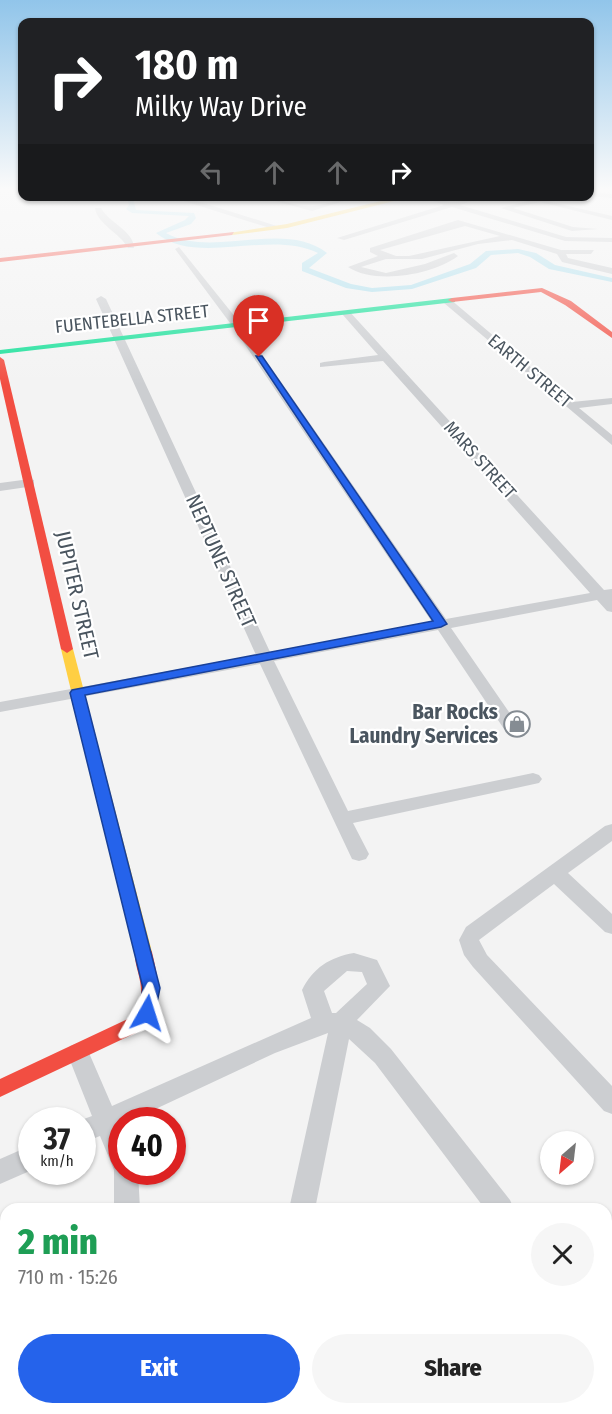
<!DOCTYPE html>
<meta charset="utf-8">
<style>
:root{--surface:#fff;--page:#f6f6f6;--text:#222;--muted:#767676;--accent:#2563eb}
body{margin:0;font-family:"Fira Sans Condensed",sans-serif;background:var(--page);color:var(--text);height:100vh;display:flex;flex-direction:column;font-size:22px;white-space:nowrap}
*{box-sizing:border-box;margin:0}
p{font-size:20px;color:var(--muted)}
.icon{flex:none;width:33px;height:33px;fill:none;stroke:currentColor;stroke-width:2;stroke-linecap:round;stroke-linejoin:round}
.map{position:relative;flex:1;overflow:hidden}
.drawer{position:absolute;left:0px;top:1203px;width:612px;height:212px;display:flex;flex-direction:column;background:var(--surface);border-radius:18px 18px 0 0;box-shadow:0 2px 4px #0004}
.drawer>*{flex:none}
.guide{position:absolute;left:18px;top:18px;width:576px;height:183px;border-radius:12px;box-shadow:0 2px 4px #0004;background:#202124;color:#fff;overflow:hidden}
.needle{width:39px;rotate:208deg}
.tools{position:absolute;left:540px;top:1131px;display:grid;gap:12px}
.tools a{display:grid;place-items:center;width:54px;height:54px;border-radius:50%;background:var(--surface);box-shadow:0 2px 4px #0004;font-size:30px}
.speed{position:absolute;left:18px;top:1107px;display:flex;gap:12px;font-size:30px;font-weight:700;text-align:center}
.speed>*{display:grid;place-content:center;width:78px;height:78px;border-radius:50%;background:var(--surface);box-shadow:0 2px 4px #0004;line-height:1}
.speed small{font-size:15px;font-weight:400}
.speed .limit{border:9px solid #d22;background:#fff;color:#111}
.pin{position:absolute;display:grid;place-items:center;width:51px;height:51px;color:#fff;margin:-62px -26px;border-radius:50% 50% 50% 0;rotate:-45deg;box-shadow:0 0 6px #0007}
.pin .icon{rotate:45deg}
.me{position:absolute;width:66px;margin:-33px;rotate:6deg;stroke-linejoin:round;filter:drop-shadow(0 0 4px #0008)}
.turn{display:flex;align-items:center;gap:21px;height:126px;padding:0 18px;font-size:27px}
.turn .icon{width:78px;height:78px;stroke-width:2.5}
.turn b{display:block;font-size:42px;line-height:51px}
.lanes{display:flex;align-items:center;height:57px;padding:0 18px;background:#0003;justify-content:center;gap:30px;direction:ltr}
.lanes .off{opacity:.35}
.round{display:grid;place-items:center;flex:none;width:63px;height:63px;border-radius:32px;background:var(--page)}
.head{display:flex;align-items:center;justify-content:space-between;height:102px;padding:0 18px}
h1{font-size:36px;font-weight:800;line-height:45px;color:#1e9e55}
.primary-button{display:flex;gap:12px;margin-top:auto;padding:12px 18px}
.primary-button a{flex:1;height:69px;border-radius:36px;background:var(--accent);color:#fff;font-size:24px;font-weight:800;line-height:69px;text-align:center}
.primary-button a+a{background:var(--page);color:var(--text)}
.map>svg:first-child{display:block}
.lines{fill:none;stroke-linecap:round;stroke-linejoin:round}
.canal{fill:#aedfed;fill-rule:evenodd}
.street{fill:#ccced1;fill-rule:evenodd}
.fast{fill:#16e098;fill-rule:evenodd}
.slow{fill:#ffcf43;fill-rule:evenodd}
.jam{fill:#f24e42;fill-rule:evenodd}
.route{fill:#2563eb;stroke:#184099;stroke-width:1.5}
.labels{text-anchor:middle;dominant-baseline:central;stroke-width:4.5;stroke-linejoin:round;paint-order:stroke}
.far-street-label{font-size:18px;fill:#4a555f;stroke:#fff}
.street-label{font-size:21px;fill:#4a555f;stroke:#fff}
.poi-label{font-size:21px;font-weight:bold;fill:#4a555f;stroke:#fff;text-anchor:end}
</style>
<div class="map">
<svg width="612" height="1414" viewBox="0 0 612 1414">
<rect width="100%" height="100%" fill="#f3f3f3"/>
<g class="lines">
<path class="canal" d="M115,196l18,2 3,12 58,3 2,5 -5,6 -25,9c46,26 118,-14 161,20l-18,15 42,16 21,4 39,-3 59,-21 16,-13 32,-2 18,4 19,12 57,13v4l-63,-13 -19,-12 -12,-4 -27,2 -15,13 -64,21 -40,3 -26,-4 -44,-17v-8l16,-10c-48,-24 -121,14 -162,-20l29,-13 4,-4 -57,-3 -6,-4 3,-4 -1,-5z"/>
<g class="street">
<path d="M590,192l22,2v4l-22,-2z"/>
<path d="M168,196h13l99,31 -7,2z"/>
<path d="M256,196c19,0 40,12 57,10 16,-1 30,-10 47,-10l-48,15z"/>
<path d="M420,196c11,0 19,4 30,6 11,1 24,-6 35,-6l-25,9 106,32 46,1v4l-47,-1 -113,-34 -108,33 -7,-2 107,-33z"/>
<path d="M546,196h16l-15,5 65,15v4l-72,-18 -27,6 60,19 25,2 -26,2 -71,-23z"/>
<path d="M95,208h6c8,15 33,23 33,40h-6c-8,-15 -31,-24 -33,-40z"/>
<path d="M458,220l103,30h33l-3,4h-25l2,4 44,10v6l-50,-12 -5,-8 -45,-14 -34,4 -56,15h-36l-25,8 25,6 39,-9 29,-11 4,3c-25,19 -83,29 -110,11l30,-11 -8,-4v-4zM465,226l35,10 -91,20h-13l-16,-6z"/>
<path d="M179,247l61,76 206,296 144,-26 -207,-232 -63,6v-4l4,-1 54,-7 -35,-40v-4h6l255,279 8,-1v23l-5,-1 -10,-11 -146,28 67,97 -8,6 -6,-2 -66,-99 -164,31 74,150 185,-38 6,2 3,4 -3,4 -186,40 16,31 -3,5 -7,2 -7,-2 -92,-195 -260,48v-10l256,-47 -160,-356 5,-3 5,3 164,353 162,-30 -199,-295 -58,-78z"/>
<path d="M444,299h6l122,103 40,-4v6l-33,4 33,27v10l-168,-142z"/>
<path d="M30,479l4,1v6l-34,5v-8z"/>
<path d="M612,824v17l-44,32 44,41v20l-7,-2 -51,-48 -75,56 8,15 125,131v28l-8,-3 -131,-144 -9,-12 -5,-15 7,-13 139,-101z"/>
<path d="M354,953l23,7 13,26 -33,34 13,8 21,21 119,151 4,9h-29l-110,-146 -26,-24 -34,170h-26l39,-176 -53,20 -143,67h-10v52h16l2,37h-26v-39l-14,-34 -18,7 -1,-23 11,-4 -25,-63 3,-7 8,-3 8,3 26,60 199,-88 -9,-28c11,-22 28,-33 52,-37zM347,971l15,1 5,12 -31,29h-4l-8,-22z"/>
<path d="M32,1145v25l-32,14v-25z"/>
<path d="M606,1328l6,3v32l-6,-2z"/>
<path d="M6,1344v29l-6,2v-29z"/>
<path d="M45,1408h29l-1,6h-30z"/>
<path d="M246,1408h29v6h-30z"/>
<path d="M423,1408h48l3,6h-49z"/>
</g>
<path class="fast" d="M452,298h3v4l-455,52v-4z"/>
<g class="slow">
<path d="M401,196h13l-127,32 -55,7 -3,-2 58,-9z"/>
<path d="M67,645l6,4 79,303 -3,5 -6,2 -6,-2 -3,-5 -73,-303z"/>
</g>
<g class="jam">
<path d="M234,232l-2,3 -232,27v-4z"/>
<path d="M542,288l29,13 41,31v6l-47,-33 -24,-13 -89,10 -4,-2 4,-2z"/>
<path d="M0,357l4,3 69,289 -6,4 -6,-4 -61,-270z"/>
<path d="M143,945l6,2 3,5c7,29 11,51 -8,77l-144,68v-18l132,-62c22,-29 -4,-52 5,-70z"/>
</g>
</g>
<linearGradient id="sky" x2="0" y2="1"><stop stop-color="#91c5ea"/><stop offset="0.49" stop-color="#fafafa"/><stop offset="1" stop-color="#fafafa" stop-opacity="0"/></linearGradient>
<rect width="612" height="385" fill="url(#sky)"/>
<path class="route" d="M256,356h6l185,268 -6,3 -356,68 75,293 -6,30 -7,2 -6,-2 -3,-5 5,-25 -73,-295 2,-3 361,-69z"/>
<defs>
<g id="shop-ring" transform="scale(1.35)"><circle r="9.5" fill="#fff" stroke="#858c93" stroke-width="1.5"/><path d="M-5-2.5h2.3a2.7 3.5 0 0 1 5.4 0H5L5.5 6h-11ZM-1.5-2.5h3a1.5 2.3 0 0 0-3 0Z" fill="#858c93"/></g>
</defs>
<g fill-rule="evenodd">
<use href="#shop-ring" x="517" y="724"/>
</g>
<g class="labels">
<g class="far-street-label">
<text transform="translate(132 319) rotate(-6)">FUENTEBELLA STREET</text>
<text transform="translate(530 371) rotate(40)">EARTH STREET</text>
<text transform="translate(480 460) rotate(48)">MARS STREET</text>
</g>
<g class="street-label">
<text transform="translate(221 561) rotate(66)">NEPTUNE STREET</text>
<text transform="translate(77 595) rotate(77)">JUPITER STREET</text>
</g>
<g class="poi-label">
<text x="498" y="712">Bar Rocks<tspan x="498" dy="24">Laundry Services</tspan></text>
</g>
</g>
</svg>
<div class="tools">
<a><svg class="needle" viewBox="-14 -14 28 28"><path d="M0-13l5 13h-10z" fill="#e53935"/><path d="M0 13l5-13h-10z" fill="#767676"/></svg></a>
</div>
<div class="speed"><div>37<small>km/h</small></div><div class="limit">40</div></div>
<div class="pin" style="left:259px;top:357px;background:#d93025"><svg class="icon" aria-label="arrive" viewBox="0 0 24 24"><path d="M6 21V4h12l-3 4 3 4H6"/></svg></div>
<svg class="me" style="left:147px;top:1013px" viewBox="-20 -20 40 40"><path d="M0-17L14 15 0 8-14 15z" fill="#2563eb" stroke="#fff" stroke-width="4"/></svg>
<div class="guide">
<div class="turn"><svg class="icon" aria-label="right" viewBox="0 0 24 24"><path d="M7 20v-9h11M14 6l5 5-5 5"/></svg><div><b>180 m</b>Milky Way Drive</div></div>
<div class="lanes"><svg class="icon off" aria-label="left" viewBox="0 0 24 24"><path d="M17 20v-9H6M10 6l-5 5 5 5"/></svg><svg class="icon off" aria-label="ahead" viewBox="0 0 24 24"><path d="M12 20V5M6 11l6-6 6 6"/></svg><svg class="icon off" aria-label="ahead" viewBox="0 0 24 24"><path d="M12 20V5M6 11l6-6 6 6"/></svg><svg class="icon" aria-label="right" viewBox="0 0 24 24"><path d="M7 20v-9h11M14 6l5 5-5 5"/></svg></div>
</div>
<section class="drawer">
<div class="head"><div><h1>2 min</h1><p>710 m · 15:26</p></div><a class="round"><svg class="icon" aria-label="close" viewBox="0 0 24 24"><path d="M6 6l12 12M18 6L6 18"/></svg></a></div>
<div class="primary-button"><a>Exit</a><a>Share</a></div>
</section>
</div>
